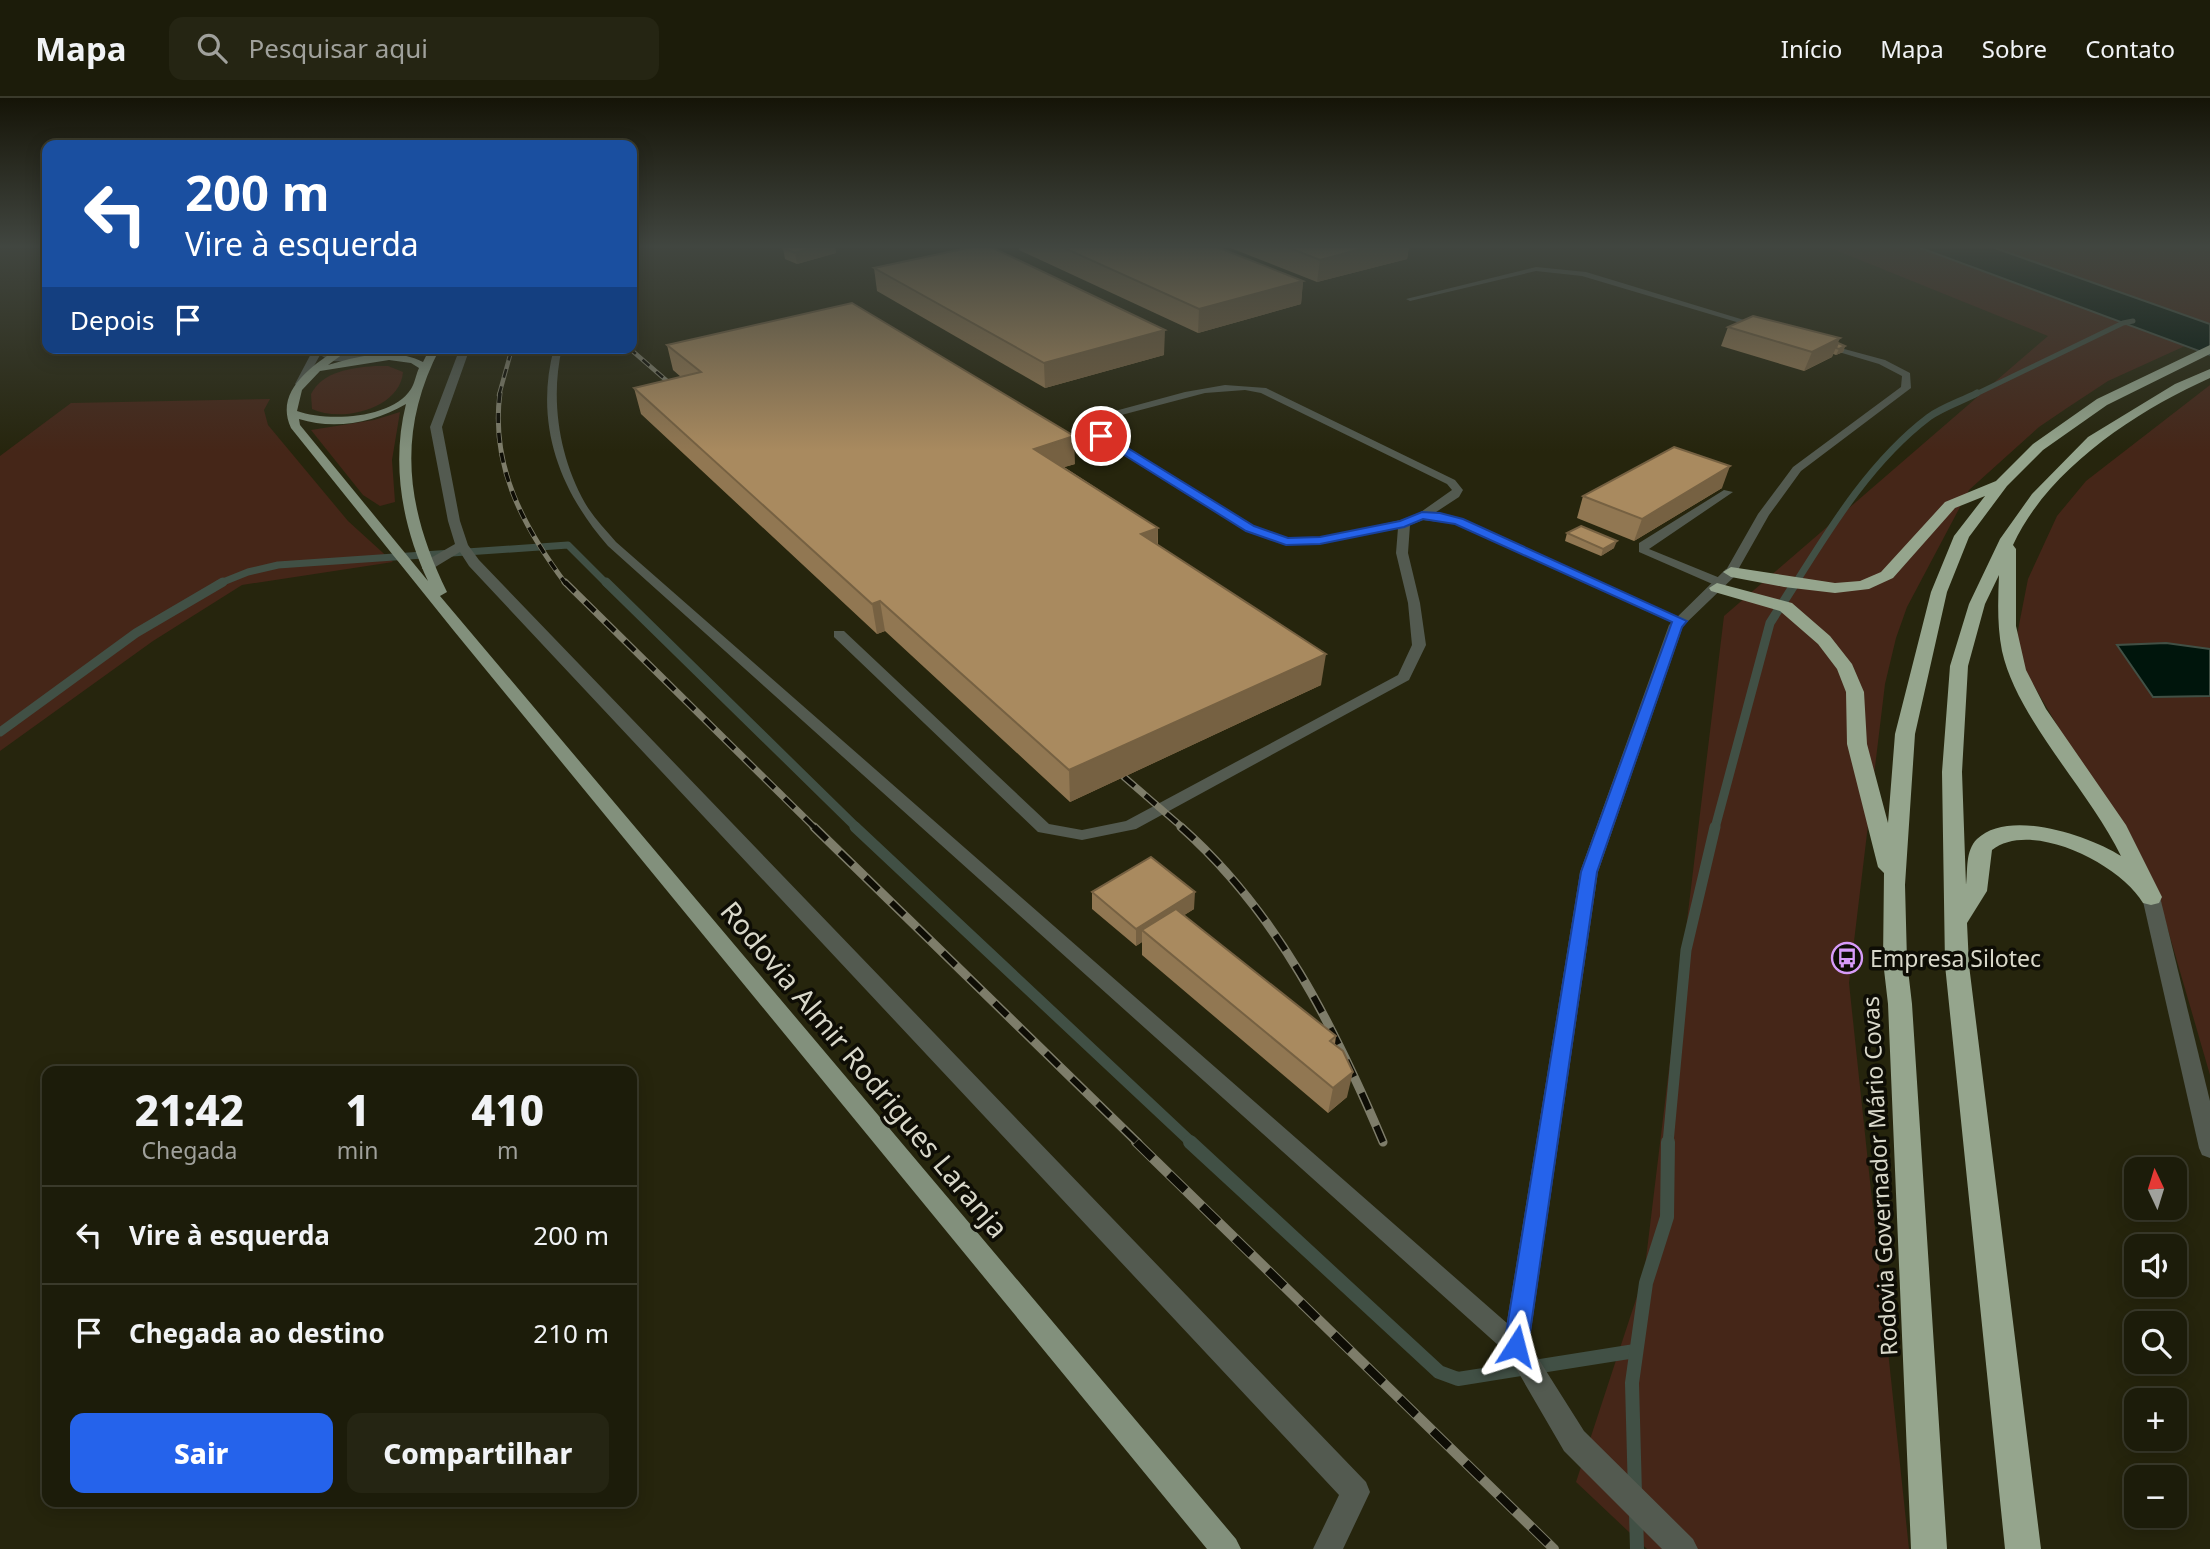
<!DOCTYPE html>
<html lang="pt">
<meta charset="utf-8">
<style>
:root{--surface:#1c1c0a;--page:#252513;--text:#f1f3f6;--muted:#a0a19c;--line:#3a3a2b;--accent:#2563eb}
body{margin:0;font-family:"Noto Sans",sans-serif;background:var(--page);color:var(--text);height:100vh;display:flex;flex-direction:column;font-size:26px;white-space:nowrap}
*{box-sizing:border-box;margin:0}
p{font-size:23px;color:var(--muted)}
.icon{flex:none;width:38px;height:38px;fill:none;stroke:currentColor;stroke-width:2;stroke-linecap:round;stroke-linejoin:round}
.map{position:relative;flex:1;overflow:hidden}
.details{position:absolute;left:42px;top:968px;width:595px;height:441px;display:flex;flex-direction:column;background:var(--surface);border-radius:14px;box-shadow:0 4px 18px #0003,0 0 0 2px var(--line)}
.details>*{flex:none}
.guide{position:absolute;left:42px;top:42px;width:595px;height:214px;border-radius:14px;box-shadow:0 4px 18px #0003,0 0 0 2px var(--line);background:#1a4fa0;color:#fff;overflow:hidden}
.needle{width:46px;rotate:356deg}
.fabs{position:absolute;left:2124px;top:1059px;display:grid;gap:14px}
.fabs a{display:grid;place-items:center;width:63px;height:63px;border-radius:14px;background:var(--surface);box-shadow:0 4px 18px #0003,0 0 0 2px var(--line);font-size:35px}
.pin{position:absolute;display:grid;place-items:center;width:60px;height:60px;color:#fff;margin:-30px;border:4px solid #fff;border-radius:50%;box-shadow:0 2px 7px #0007}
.me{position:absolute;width:77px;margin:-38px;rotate:9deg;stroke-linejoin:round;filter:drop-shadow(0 0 5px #0008)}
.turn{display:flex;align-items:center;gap:24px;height:147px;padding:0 28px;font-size:32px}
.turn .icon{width:91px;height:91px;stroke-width:2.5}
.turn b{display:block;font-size:49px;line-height:60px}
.then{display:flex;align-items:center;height:66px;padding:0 28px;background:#0003;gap:14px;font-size:26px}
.eta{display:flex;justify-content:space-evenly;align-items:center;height:119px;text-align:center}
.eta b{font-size:42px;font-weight:800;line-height:49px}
.button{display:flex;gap:14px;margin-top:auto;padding:14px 28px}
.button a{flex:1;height:80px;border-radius:14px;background:var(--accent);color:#fff;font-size:28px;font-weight:800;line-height:80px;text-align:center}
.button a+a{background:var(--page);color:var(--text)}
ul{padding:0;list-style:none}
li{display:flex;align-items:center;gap:21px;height:98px;padding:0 28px;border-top:2px solid var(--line)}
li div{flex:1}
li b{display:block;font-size:26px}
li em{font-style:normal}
header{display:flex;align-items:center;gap:42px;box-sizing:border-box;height:98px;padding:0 35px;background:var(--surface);border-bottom:2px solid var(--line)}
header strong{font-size:33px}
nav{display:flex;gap:38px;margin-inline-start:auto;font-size:24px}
.search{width:490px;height:63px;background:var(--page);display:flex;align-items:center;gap:18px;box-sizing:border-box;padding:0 24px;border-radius:14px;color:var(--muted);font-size:26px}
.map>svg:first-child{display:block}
.green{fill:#452618}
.water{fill:#00150c;stroke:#415045;stroke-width:2}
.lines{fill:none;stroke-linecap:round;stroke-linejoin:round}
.stream-far4{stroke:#415045;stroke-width:5}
.stream-far3{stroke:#415045;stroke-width:7}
.stream-far2{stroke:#415045;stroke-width:9}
.stream-far1{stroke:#415045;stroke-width:11}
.stream{stroke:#415045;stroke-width:14}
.service{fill:#535a50;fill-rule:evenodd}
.minor{fill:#535a50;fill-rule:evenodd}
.primary{fill:#82907c;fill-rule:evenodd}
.motorway{fill:#95a58d;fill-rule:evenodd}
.rail-far4-casing{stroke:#7e7d6a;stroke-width:4.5}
.rail-far3-casing{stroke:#7e7d6a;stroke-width:5}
.rail-far2-casing{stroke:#7e7d6a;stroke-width:7}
.rail-far1-casing{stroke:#7e7d6a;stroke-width:9}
.rail-casing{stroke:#7e7d6a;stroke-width:10}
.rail-far4{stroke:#0e0d05;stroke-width:2.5;stroke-dasharray:9;stroke-linecap:butt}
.rail-far3{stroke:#0e0d05;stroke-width:3.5;stroke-dasharray:10;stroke-linecap:butt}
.rail-far2{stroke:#0e0d05;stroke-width:4.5;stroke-dasharray:14;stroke-linecap:butt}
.rail-far1{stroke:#0e0d05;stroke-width:6;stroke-dasharray:18;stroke-linecap:butt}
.rail{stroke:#0e0d05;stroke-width:8;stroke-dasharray:23;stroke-linecap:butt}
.wall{fill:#917752}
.shaded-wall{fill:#766142}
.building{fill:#a98a5f;stroke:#766142;stroke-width:2}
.route{fill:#2563eb;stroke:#184099;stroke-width:2}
.labels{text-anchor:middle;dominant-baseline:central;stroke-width:7;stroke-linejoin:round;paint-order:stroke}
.poi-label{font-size:23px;fill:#d9d8ca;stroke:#0e0d05;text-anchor:start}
.street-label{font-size:23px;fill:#d9d8ca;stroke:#0e0d05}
.near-street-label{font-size:28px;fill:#d9d8ca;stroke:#0e0d05}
</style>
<header>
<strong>Mapa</strong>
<div class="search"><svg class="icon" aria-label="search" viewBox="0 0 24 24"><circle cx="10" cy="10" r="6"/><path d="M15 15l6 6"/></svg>Pesquisar aqui</div>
<nav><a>Início</a><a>Mapa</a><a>Sobre</a><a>Contato</a></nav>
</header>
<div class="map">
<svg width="2210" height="1451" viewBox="0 0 2210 1451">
<rect width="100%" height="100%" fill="#26250d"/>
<g class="green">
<path d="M1828,149h90l267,99 -77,35 -41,27 -28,19 -70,63 -62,117 -11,31 -11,46 -36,299 60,566h-262l-71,-67 68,-207 80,-659 324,-280z"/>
<path d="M1992,149h218v77z"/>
<path d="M375,268h13l15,6c-3,37 -62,51 -91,37l-1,-15c12,-23 40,-26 64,-28z"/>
<path d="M2210,287v264l-44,-6 -48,2 74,51h18v379l-51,-176 -139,-237 -4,-22 12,-61 29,-63 29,-35z"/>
<path d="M270,301l-6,11 4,15 80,96 45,41 -151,23 -89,56 -153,110v-295l71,-53z"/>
<path d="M400,314l-8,48 3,42 -15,4 -17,-11 -52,-65 63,-10z"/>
</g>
<g class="water">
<path d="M1918,149h74l218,77v31z"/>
<path d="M2166,545l44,6v47l-57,1 -36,-52z"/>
</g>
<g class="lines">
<path class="stream-far4" d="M1974,297l149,-72 10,-2"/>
<g class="stream-far3">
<path d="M218,486l30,-12 30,-7 290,-20 39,39"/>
<path d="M1795,486c37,-59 77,-124 134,-167 14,-10 33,-16 48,-24"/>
</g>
<g class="stream-far2">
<path d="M606,484l251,246"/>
<path d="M0,634l136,-99 87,-51"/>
<path d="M1715,730l55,-205 26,-41"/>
</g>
<g class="stream-far1">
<path d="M855,729l337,316"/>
<path d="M1668,1045l18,-193 29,-123"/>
</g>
<g class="stream">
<path d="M1190,1044l249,230 19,7 177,-28"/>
<path d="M1635,1396l-3,-111 14,-100 21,-66 1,-75"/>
<path d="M1636,1415l1,36"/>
</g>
<g class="service">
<path d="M632,149h4v1l-4,2z"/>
<path d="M1536,169l50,5 181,55 -7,2 -178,-53 -46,-5 -126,30 -4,-2z"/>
<path d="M1822,245l63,17 25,13 1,15 -110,83 -32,44 -34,60h-8l-2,-3 33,-58 35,-47 108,-80 1,-11 -23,-12 -57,-17z"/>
<path d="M314,250h9l10,7 32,1 4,3 -4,3 -34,-1 -11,-6 -17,31h-6l-2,-2z"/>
<path d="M554,250h8c-12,51 -3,109 23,155 8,14 20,26 31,39l908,796 4,8 -4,8 -8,4 -8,-4 -900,-808c-49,-56 -74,-123 -54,-198z"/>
<path d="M1225,287l41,3 189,92 8,10 -4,7 -26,17 30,5 223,102 -6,4 -5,-1 -219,-100 -33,-4 -13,5 -2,28 12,50 6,42 -17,35 -273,149 -54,11 -44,-8 -204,-195v-6h10l205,193 33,6 44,-9 272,-146 14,-30 -4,-42 -12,-50 2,-25 -78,16 -38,-1 -36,-13 -150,-94 -2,-9 10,-13 81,-22zM1245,292l16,3 186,91 5,6 -34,24 -17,6 -81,18h-33l-33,-12 -148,-91 -2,-8 6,-9 95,-25z"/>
<path d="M1724,392l9,2 -84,57 76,31v6h-8l-78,-34v-9z"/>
</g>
<g class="minor">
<path d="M460,250h10l-28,79 18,94 8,24 11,15 887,922 4,10 -27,57h-30l26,-54 -870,-929 -9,-14 -28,17h-10v-6l33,-19 -7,-23 -18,-94z"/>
<path d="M1731,470l5,1v6l-53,51 -85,246 -69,472 55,87 109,108 5,10h-36l-98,-98 -61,-105 77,-474 89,-247 57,-56z"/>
<path d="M2151,792l7,2 2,5 50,204v57l-8,-3 -3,-7 -57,-251 2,-5z"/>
</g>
<path class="primary" d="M339,250h12l-23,17c30,-9 66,-18 95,-3l7,-14h10c-44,85 -34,160 7,244l-7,4 796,943 5,10h-34l-753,-918 -163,-203c-17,-36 20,-62 48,-80zM389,262l22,3 8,5c-3,6 -4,15 -8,21 -19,30 -84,33 -114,22l5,-21 18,-19zM406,306c-15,59 -4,122 22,177l-128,-156 -1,-6c35,11 75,4 107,-15z"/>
<g class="motorway">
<path d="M2210,247v9l-103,51 -64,45 -36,36 -38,51 -22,55 -32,142 -10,151 2,76 5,43 35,545h-36l-23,-545 -5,-43 1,-88 -6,-6 -31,-123 -1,-52 -9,-23 -19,-25 -38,-33 -69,-20 -2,-3 8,-5 75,20 38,33 22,28 12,28 3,52 21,79 7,-89 36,-142 23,-56 31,-40 -30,12 -62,70 -24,11 -34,4 -51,-6 -53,-10 -8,-5 8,-5 104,16 25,-2 21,-9 64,-70 51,-21 37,-37 64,-45z"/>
<path d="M2210,271v9c-74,33 -162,91 -197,167l3,4v77l10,44 20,39 80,116 36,72 -3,6 -8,2 -8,-2c-22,-38 -111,-84 -151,-53l-5,41 -20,32 2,42 72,584h-36l-60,-584 -3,-193 8,-106 19,-62 31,-65 32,-45 56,-57 87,-53zM1999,477c-1,25 -2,51 3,76 15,68 87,139 119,205 -32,-20 -112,-48 -144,-17 -12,12 -9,31 -11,46l-4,-113 6,-106 17,-62z"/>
</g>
<g class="rail-far4-casing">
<g id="rail-far4">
<path d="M629,250l53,46"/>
<path d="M499,297l13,-47"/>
</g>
</g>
<g class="rail-far3-casing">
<path id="rail-far3" d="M500,295c-10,73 24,135 66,191"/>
</g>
<g class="rail-far2-casing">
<g id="rail-far2">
<path d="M565,484l250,246"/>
<path d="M1124,679l59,51"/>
</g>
</g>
<g class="rail-far1-casing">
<g id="rail-far1">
<path d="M814,729l324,316"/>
<path d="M1181,729c96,85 153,199 202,315"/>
</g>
</g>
<g class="rail-casing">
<path id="rail" d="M1136,1044l418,407"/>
</g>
<use href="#rail-far4" class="rail-far4"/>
<use href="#rail-far3" class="rail-far3"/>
<use href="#rail-far2" class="rail-far2"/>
<use href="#rail-far1" class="rail-far1"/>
<use href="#rail" class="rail"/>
</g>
<g class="wall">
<path d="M785,149h50l1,6 -39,11 -12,-5 -2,-11z"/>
<path d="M1019,149h198l86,34 -2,23 -103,29 -179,-83z"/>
<path d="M1228,149h181l-2,12 -90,23z"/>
<path d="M874,170l290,87 -119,33 -168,-97z"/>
<path d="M1728,229l110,16 7,3 -2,6 -7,3 -3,-1 -1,3 -28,14 -83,-25z"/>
<path d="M667,247l408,119 -11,3 94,61v17l163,140 -251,117 -185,-171 -8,3 -236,-220 -7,-26 47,-11 -8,-7z"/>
<path d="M1722,390l-88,53 -57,-23 6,-22z"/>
<path d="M1567,435l47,15 -13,8 -36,-15z"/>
<path d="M1092,794l102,17 -10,6 152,121 -1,8 12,53 -19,16 -186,-158v-13l-6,4 -44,-37z"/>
</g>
<g class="shaded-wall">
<path d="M814,149h21l1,6 -39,11 -2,-11z"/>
<path d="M1368,149h41l-2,12 -90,23 3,-22z"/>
<path d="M1303,183l-2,23 -103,29 1,-24z"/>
<path d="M1165,232l-1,25 -119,33 -1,-25z"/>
<path d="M1840,240l-8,19 -28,14 8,-19z"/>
<path d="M1845,248l-2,6 -7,3 3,-6z"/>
<path d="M1074,338l1,28 -40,12 -1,-27z"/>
<path d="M1730,368l-8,22 -88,53 8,-22z"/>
<path d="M1158,430l-1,29 -16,-23z"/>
<path d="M1617,443l-3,7 -13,8 2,-7z"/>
<path d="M880,503l5,30 -8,3 -5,-30z"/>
<path d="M1326,556l-5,31 -251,117 -1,-32z"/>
<path d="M1195,794l-1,17 -44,28 -8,-7v12l-6,4v-17z"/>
<path d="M1353,974l-6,25 -19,16 5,-25z"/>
</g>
<g class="building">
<path d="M785,149h29l-19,6 -12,-5z"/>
<path d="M972,149h19l174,83 -121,33 -170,-95z"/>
<path d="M1062,149h155l86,34 -104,28z"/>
<path d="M1287,149h81l-48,13z"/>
<path d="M852,205l222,133 -40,13 124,79 -17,6 185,120 -257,116 -189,-169 -8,3 -238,-216 67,-16 -34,-27z"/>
<path d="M1753,218l87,22 -28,14 -84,-25z"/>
<path d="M1838,245l7,3 -6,3 -3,-1z"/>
<path d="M1674,349l56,19 -88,53 -59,-23z"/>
<path d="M1581,428l36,15 -14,8 -36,-16z"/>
<path d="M1151,759l44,35 -59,37 -44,-37z"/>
<path d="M1176,811l160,127 -6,5 13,10 10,21 -20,16 -191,-158z"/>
</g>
<linearGradient id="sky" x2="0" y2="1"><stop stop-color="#151407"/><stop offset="0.42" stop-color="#414640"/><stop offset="1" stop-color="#414640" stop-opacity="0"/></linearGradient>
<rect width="2210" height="353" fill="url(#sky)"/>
<path class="route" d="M1097,336h8l149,92 34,12 32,-1 80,-16 22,-9 18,1 23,6 224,102 -5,6 -85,245 -69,474 -4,9 -8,3 -9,-3 -3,-9 77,-474 91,-250 -217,-98 -32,-5 -19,8 -84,17 -34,1 -40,-14 -149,-93z"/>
<defs>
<g id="bus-ring" transform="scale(1.575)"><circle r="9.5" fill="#0e0d05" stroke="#d79bf9" stroke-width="1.5"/><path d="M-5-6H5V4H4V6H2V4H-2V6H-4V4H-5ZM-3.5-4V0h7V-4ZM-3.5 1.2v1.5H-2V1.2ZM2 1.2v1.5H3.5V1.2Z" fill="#d79bf9"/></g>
</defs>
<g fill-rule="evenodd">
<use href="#bus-ring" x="1847" y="860"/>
</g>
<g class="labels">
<g class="poi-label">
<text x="1870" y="860">Empresa Silotec</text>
</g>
<g class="street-label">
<text transform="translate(1879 1078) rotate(-93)">Rodovia Governador Mário Covas</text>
</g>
<g class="near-street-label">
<text transform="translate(865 971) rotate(50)">Rodovia Almir Rodrigues Laranja</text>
</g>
</g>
</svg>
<div class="fabs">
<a><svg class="needle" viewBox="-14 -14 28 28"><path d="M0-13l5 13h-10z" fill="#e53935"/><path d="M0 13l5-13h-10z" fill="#a0a19c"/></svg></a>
<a><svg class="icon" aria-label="sound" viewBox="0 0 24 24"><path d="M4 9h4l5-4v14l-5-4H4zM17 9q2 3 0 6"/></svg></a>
<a><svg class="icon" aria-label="search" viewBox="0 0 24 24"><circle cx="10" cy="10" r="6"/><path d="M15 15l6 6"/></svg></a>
<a>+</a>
<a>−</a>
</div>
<div class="pin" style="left:1101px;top:338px;background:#d93025"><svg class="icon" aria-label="arrive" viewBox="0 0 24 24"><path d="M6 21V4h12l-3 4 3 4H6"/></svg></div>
<svg class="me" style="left:1516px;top:1248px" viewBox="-20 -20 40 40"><path d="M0-17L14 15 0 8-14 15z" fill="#2563eb" stroke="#fff" stroke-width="4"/></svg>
<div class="guide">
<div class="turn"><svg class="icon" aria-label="left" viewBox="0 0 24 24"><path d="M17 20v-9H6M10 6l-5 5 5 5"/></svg><div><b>200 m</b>Vire à esquerda</div></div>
<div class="then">Depois<svg class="icon" aria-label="arrive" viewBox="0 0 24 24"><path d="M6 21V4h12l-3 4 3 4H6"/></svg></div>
</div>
<section class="details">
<div class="eta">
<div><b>21:42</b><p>Chegada</p></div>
<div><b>1</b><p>min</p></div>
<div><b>410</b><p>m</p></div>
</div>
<ul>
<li><svg class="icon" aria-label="left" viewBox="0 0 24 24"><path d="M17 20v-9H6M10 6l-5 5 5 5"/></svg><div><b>Vire à esquerda</b></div><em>200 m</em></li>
<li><svg class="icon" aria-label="arrive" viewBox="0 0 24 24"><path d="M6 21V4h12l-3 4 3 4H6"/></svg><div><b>Chegada ao destino</b></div><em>210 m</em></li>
</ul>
<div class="button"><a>Sair</a><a>Compartilhar</a></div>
</section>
</div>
